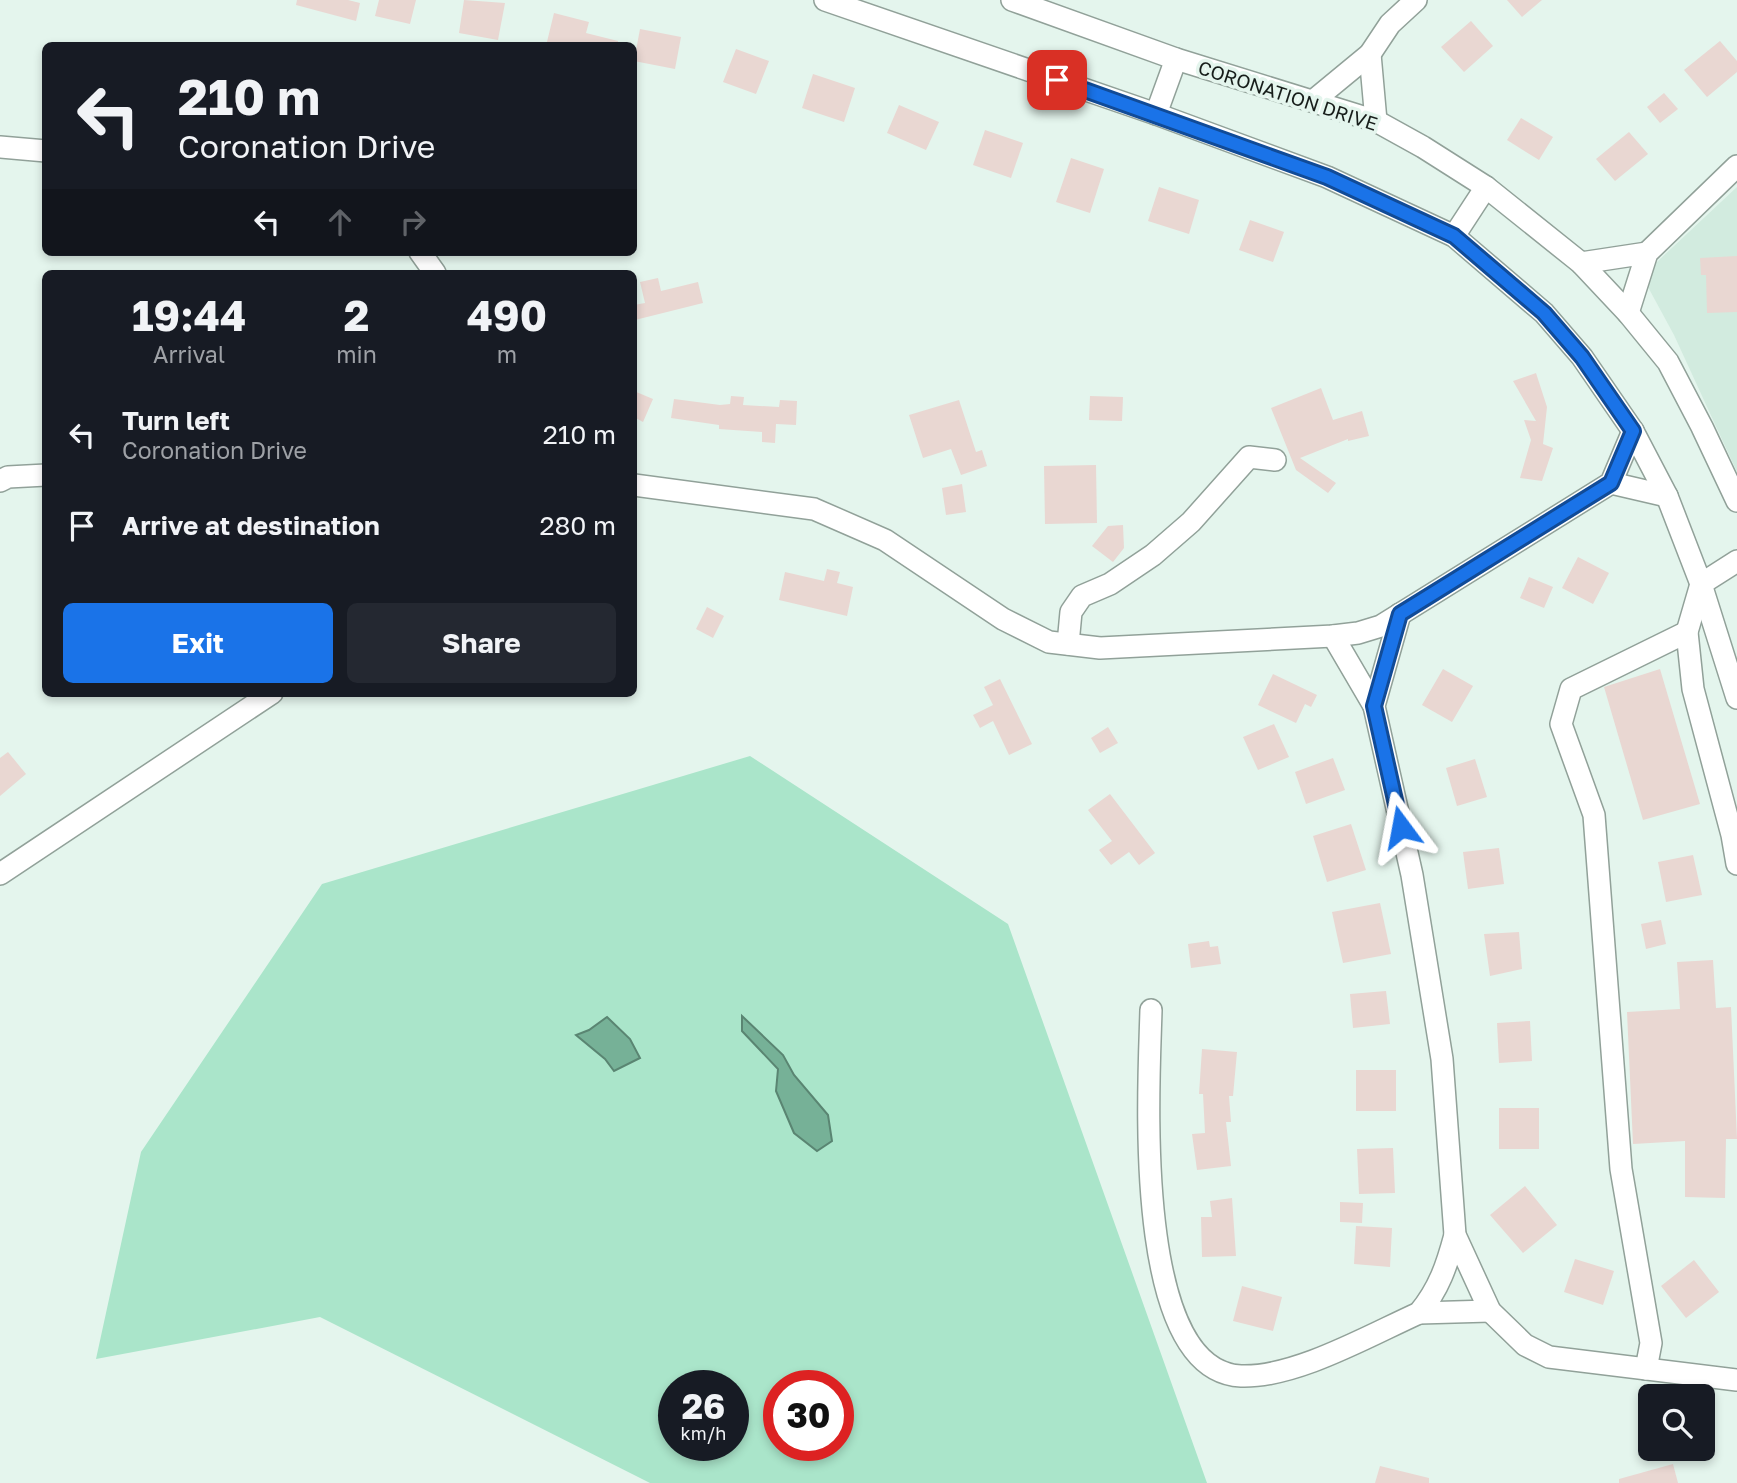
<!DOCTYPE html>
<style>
:root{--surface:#171b24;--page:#242831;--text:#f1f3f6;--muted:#9ea1a6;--accent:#1a73e8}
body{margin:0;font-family:"Golos Text",sans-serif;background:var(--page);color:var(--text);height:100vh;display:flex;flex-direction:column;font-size:26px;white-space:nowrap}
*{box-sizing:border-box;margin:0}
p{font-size:23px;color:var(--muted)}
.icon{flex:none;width:38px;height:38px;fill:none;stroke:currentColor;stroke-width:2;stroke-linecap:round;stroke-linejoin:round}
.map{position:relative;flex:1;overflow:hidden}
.panel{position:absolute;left:42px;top:270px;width:595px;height:427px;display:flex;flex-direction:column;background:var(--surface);border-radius:10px;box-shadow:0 4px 10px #0003}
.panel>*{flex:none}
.banner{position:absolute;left:42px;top:42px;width:595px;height:214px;border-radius:10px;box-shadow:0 4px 10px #0003;background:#171b24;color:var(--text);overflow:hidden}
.tools{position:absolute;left:1638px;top:1384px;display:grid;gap:14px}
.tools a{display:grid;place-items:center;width:77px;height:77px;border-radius:10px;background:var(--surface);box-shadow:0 4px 10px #0003;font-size:35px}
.speed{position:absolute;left:658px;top:1370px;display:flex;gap:14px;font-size:35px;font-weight:700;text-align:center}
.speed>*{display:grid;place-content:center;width:91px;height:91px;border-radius:50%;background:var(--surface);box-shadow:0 4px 10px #0003;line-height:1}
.speed small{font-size:18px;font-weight:400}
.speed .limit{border:10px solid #d22;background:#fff;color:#111}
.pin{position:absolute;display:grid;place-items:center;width:60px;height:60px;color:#fff;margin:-30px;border-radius:14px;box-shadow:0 4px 10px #0006}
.me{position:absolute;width:77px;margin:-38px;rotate:347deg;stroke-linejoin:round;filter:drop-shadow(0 0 5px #0008)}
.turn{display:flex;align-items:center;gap:24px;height:147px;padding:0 21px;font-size:32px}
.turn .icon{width:91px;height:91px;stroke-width:2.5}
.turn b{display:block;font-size:49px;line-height:60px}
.lanes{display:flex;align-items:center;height:66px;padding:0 21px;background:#0003;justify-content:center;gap:35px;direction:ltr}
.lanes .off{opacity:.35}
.eta{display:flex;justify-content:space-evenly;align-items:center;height:119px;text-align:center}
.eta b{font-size:42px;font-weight:700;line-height:49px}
.button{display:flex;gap:14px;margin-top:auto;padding:14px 21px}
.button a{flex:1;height:80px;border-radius:10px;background:var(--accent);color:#fff;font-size:28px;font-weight:700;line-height:80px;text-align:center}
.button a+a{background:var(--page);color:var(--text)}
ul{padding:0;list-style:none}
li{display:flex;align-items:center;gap:21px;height:91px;padding:0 21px}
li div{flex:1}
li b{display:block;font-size:26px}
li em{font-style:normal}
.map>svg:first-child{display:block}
.built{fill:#d2ebdf}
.green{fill:#aae5ca;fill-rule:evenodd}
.water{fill:#76b197;stroke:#5a8572;stroke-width:2}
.building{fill:#e9d7d2}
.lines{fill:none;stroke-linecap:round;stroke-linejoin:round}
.minor-casing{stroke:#91a199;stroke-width:24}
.minor{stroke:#fff;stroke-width:21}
.route-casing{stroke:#114b97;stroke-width:18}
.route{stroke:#1a73e8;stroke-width:12}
.labels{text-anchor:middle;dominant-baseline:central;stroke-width:7;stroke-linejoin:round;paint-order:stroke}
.street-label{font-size:19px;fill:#171d1a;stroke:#e4f5ed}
</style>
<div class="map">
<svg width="1737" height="1483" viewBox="0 0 1737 1483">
<rect width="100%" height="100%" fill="#e4f5ed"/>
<path class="built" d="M1737,187v285l-63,-137 -32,-59z"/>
<path class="green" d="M750,756l258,168 199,559h-557l-330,-166 -224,42 45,-207 181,-268zM674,1386h59v60h-59zM779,1386h59v60h-59z"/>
<g class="water">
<path d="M742,1016l41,39 11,20 34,40 4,26 -15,10 -23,-18 -18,-42 2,-22 -36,-38z"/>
<path d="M607,1017l23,22 10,19 -26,13 -9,-12 -29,-24 13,-5z"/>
</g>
<g class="building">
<path d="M297,0h51l12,3 -4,18 -60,-16z"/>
<path d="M379,0h37l-6,24 -35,-8z"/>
<path d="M464,0l41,3 -7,37 -39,-7z"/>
<path d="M1507,0h35l-20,17z"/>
<path d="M554,13l35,9 -3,11 32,8v5h-72z"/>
<path d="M1471,21l22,25 -29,26 -23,-25z"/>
<path d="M640,29l41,8 -6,32 -41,-8z"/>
<path d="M1720,41l17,20v11l-30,25 -23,-27z"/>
<path d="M736,49l33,12 -13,33 -33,-12z"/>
<path d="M813,74l42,14 -11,34 -42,-14z"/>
<path d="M1664,93l14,16 -18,14 -13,-16z"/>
<path d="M899,105l40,17 -13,28 -39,-17z"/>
<path d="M1521,118l32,19 -14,23 -32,-20z"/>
<path d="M985,130l38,13 -12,35 -38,-13z"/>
<path d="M1629,132l19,22 -33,27 -19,-22z"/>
<path d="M1071,158l33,11 -14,44 -34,-11z"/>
<path d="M1159,187l40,13 -10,34 -41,-13z"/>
<path d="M1250,220l34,12 -11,30 -34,-12z"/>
<path d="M1737,256v56l-30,1 -1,-38h-5l-1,-17z"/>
<path d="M658,278l3,13 37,-9 5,21 -68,17 -1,-15 11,-2 -5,-21z"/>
<path d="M1536,373l11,34 -4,37 10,4 -11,33 -22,-3 11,-38 -7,-20 12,1 -23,-40z"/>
<path d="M1321,388l12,32 29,-9 7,25 -21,5v-2l-48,19 36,25 -8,10 -32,-23 -25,-62z"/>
<path d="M634,391l19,8 -10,23 -9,-5z"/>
<path d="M731,396l13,1 -1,8 36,2 1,-7 17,1 -1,24 -20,-1 -1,19 -13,-1v-10l-43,-3v-4l-48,-7 3,-19 46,6 10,-1z"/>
<path d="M1090,396l33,1 -1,24 -33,-1z"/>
<path d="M959,400l17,52 6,-2 5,16 -26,9 -10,-26 -28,9 -14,-43z"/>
<path d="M1096,465l1,58 -52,1 -1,-58z"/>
<path d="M962,484l4,28 -20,3 -4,-27z"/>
<path d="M1123,525l1,23 -11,14 -21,-16 16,-20z"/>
<path d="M1578,557l31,16 -16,31 -31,-16z"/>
<path d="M827,569l13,3 -3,11 16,4 -6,29 -68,-16 6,-28 39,9z"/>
<path d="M1529,577l24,10 -9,21 -24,-10z"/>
<path d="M707,607l17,9 -11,22 -17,-9z"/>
<path d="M1443,669l30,17 -21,36 -30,-17z"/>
<path d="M1660,669l40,135 -57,16 -39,-133z"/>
<path d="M1273,674l44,21 -6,12 -6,-3 -9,19 -38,-18z"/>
<path d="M1000,679l32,65 -23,11 -16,-34 -13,7 -7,-13 20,-10 -9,-18z"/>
<path d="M1274,724l15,33 -31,13 -15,-33z"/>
<path d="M1108,727l10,16 -18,10 -9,-15z"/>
<path d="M8,752l18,22 -26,22v-38z"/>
<path d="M1333,758l12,32 -39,14 -11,-32z"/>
<path d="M1475,759l12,38 -30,9 -11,-38z"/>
<path d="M1110,794l45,59 -16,12 -10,-13 -18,13 -12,-15 13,-9 -24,-31z"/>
<path d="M1351,824l15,46 -39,12 -14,-46z"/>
<path d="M1499,848l5,36 -36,5 -5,-37z"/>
<path d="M1693,855l9,40 -36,7 -8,-40z"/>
<path d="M1380,903l11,51 -48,9 -11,-51z"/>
<path d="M1661,920l5,24 -20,5 -5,-25z"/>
<path d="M1519,932l3,37 -32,7 -6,-42z"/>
<path d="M1209,941l1,6 8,-1 3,18 -30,4 -3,-24z"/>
<path d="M1713,960l3,48 15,-1 6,132h-11l-1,59 -40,-1v-56l-52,3 -6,-132 53,-3 -3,-47z"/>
<path d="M1386,991l4,33 -37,4 -3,-34z"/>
<path d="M1530,1021l2,40 -33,2 -2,-40z"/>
<path d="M1202,1049l35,3 -4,44h-4l2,26h-5l5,44 -34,4 -5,-36 13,-1 -2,-39h-4z"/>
<rect x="1356" y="1070" width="40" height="41"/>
<rect x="1499" y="1108" width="40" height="41"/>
<path d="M1393,1148l2,45 -36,1 -2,-45z"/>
<path d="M1525,1186l32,39 -34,28 -33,-38z"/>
<path d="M1232,1198l4,58 -34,1 -1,-40h11l-2,-16z"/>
<path d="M1340,1202l23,1 -1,20 -22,-1z"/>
<path d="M1356,1226l36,2 -2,39 -36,-3z"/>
<path d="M1575,1259l39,12 -11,34 -39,-13z"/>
<path d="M1694,1260l25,32 -33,26 -25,-32z"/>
<path d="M1242,1286l40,11 -9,34 -40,-10z"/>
<path d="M1673,1464l5,19h-59v-4z"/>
<path d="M1380,1466l49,12v5h-54z"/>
</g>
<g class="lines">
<g class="minor-casing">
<g id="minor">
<path d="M825,0l331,114 171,63 127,59 90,77 38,44 51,74 34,65 34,88 36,114"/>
<path d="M1012,0l164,59 200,62 47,26 63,40 95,76 47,50 40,49 34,65 35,74"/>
<path d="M1370,54l6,67"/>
<path d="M1313,101l57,-47 20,-30 26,-24"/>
<path d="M1156,114l20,-55"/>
<path d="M0,147l46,4"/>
<path d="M1454,236l32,-49"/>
<path d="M420,252l15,21"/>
<path d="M1581,263l66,-10"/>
<path d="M1628,313l19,-60 90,-87"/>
<path d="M0,481l8,-4 38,-2"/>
<path d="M1611,483l56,13"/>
<path d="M634,485l180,24 71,31 118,79 46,23 51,6 233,-12 25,-3 23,-7 230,-143 22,-52"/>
<path d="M1737,561l-36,23 -14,48 6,57 39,146 5,29"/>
<path d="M1400,614l-26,92 38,169 30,184 13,176 35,76 35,34 24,12 188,23"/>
<path d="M1333,636l41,70"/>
<path d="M1068,644l3,-32 11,-16 28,-12 43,-29 38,-33 58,-65 26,3"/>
<path d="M0,874l272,-181"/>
<path d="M1151,1010c-2,74 -20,361 90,366 54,2 127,-40 178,-63 20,-24 28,-48 36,-78"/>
<path d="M1419,1313l71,-2"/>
<path d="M1646,1369l5,-26 -30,-174 -27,-354 -33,-91 10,-35 116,-57"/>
</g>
</g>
<use href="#minor" class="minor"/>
</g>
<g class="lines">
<g class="route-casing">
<path id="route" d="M1057,80l270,97 127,59 90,77 38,44 51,74 -22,52 -211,131 -26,92 27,121"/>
</g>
<use href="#route" class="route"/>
</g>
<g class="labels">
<g class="street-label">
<text transform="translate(1288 95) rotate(18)">CORONATION DRIVE</text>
</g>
</g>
</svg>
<div class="tools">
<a><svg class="icon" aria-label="search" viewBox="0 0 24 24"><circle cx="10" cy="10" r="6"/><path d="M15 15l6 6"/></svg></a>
</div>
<div class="speed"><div>26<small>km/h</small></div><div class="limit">30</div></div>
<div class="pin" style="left:1057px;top:80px;background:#d93025"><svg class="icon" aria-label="arrive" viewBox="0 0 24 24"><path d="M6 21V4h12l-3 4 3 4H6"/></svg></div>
<svg class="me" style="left:1401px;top:827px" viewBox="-20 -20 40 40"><path d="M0-17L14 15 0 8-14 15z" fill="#1a73e8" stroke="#fff" stroke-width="4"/></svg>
<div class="banner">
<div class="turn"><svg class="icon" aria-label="left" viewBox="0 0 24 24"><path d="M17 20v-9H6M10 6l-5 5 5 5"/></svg><div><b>210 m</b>Coronation Drive</div></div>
<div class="lanes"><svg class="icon" aria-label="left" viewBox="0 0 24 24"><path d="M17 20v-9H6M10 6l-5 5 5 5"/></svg><svg class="icon off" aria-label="ahead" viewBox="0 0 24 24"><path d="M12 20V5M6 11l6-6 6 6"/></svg><svg class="icon off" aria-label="right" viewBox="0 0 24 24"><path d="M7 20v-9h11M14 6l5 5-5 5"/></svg></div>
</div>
<section class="panel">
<div class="eta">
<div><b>19:44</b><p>Arrival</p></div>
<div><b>2</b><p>min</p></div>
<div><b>490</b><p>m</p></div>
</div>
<ul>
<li><svg class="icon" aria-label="left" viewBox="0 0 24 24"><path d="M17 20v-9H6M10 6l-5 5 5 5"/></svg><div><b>Turn left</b><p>Coronation Drive</p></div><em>210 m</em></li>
<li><svg class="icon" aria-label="arrive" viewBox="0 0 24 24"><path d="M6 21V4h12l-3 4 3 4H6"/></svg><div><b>Arrive at destination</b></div><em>280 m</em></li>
</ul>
<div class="button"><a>Exit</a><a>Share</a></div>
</section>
</div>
